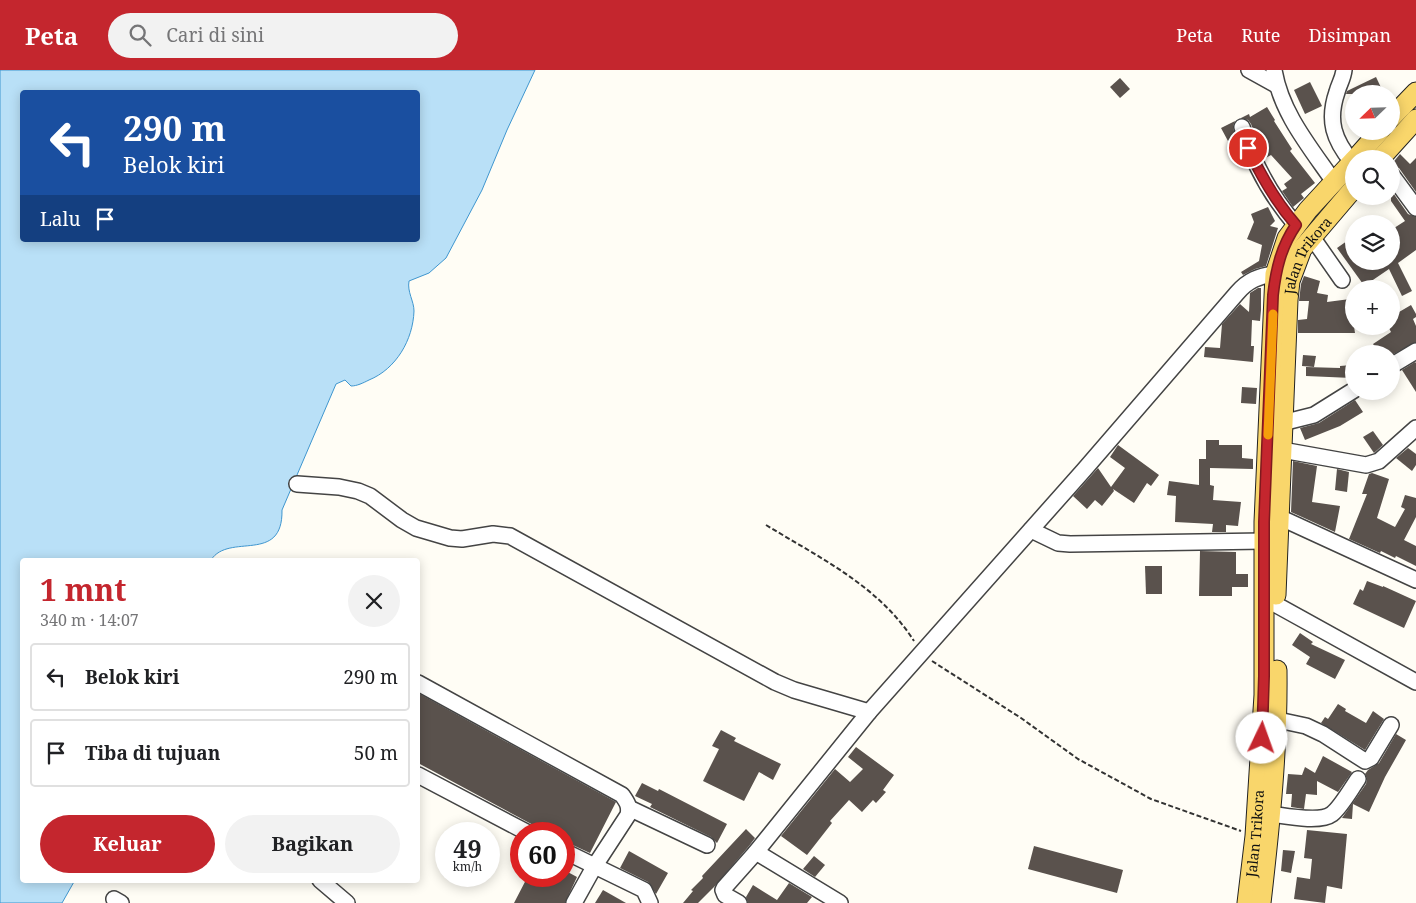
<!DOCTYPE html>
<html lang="id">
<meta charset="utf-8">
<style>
:root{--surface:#fff;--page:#f2f2f2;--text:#202124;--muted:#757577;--line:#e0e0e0;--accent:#c4262e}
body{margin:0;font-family:"Noto Serif",serif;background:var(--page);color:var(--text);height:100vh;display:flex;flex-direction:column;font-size:19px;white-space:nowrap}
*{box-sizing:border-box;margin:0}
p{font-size:16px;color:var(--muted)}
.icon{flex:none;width:28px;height:28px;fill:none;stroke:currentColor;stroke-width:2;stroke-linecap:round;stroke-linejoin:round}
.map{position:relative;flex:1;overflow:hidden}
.sheet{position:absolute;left:20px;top:488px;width:400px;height:325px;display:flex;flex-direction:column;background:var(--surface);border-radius:5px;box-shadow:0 2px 12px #0003}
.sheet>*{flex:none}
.top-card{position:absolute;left:20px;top:20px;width:400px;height:152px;border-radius:5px;box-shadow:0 2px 12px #0003;background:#1a4fa0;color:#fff;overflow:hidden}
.needle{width:32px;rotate:247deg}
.controls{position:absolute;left:1345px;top:15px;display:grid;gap:10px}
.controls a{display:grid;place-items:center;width:55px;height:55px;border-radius:50%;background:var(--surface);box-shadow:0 2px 12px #0003;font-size:25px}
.speed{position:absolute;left:435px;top:752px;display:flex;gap:10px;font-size:25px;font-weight:700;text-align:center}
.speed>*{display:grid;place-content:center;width:65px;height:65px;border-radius:50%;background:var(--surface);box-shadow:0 2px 12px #0003;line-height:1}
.speed small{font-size:12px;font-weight:400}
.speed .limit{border:8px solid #d22;background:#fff;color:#111}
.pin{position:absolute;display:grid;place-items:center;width:42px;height:42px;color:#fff;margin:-21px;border:2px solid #fff;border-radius:50%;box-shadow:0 1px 5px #0007}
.me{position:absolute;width:55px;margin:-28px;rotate:3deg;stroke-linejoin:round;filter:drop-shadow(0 0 4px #0008)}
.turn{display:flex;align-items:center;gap:18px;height:105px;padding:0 20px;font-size:22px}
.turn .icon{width:65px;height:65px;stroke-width:2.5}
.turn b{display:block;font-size:35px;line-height:42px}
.then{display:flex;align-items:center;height:48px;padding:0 20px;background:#0003;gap:10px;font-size:19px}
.round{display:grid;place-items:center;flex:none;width:52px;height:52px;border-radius:26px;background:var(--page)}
.summary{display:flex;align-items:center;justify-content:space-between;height:85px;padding:0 20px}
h1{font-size:30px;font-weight:700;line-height:38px;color:var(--accent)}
.cta{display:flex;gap:10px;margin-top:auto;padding:10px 20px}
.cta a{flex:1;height:58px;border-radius:30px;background:var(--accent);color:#fff;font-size:20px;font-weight:700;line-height:58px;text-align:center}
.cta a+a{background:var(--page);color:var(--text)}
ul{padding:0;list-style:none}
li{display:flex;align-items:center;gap:15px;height:68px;margin:0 10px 8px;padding:0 10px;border:2px solid var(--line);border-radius:5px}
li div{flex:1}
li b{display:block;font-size:19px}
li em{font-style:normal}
header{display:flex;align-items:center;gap:30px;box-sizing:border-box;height:70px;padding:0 25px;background:var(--accent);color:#fff}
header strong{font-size:24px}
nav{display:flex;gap:28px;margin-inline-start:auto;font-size:18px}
.search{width:350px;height:45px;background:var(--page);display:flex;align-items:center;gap:12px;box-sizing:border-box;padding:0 18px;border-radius:28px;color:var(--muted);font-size:19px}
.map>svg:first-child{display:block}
.water{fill:#b9e0f7;stroke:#3f96cf;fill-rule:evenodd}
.building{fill:#5a524d}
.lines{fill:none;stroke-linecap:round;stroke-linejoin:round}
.minor-casing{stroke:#444;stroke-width:18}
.major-casing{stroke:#222;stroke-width:21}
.path{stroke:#333;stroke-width:2;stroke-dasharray:5 2.5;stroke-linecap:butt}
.minor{stroke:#fff;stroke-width:15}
.major{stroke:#f9d66b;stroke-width:19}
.route-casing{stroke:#7f191e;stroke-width:12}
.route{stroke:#c4262e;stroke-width:9}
.slow{stroke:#f59e0b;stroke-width:9}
.labels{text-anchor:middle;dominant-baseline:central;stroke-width:5;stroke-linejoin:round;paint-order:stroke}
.street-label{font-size:14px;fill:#111;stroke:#fff}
</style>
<header>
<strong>Peta</strong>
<div class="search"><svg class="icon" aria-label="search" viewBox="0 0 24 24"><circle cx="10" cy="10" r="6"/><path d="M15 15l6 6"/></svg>Cari di sini</div>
<nav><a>Peta</a><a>Rute</a><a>Disimpan</a></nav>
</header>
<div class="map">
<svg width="1416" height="833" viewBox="0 0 1416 833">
<rect width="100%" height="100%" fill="#fffdf5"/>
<path class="water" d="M0,0h535l-28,60 -25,60 -36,68 -17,15 -20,8c-2,11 5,20 5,30 -1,29 -18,58 -45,69 -6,3 -12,6 -18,6l-6,-6 -9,4 -54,126c1,55 -53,22 -71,50h-189v320h53l-13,23h-62zM22,22h396v148h-396z"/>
<g class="building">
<path d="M1376,7l8,17h-38l1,-3z"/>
<path d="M1120,8l10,11 -10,9 -10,-11z"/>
<path d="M1310,12l12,24 -17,8 -11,-24z"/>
<path d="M1267,37l8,13 -1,1 18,28 -2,2 25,32 -14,11 3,4 -11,9 -11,-16 5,-3 -3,-4 8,-6 -21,-23 -7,4 -13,-35 -3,-4 -7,-2 8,-4 1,3z"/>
<path d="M1235,51l-2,5 2,11 -7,4 -7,-13z"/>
<path d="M1400,84l10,10 6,-6v34l-17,-24 -8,-3z"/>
<path d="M1391,120l17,24 8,3v33l-18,13 14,28 -10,5 -13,-27 -22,15h-4l-26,-36 17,-12v25h37v-31l14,-9 -14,-20z"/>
<path d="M1268,137l7,14 -5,5 8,2 -12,38 -11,3 -12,6 -2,-3 18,-11 3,-16 -15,-6 7,-17 -3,-8z"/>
<path d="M1304,206l16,5 -3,12 11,2 -1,7 23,-3 5,34h-57v-13l9,-1 2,-18h-10l2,-17z"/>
<path d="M1258,218h3v22l-1,11 -8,-1 -1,26h3l-1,16 -49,-5 1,-10 15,1 2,-24 18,-20 9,8 1,-19z"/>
<path d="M1411,235l5,9v3l-3,2 3,7v16l-24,13 -12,-1 -7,-10 18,-12 -3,-6h3v-4l6,-3 -3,-4z"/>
<path d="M1303,285l13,1 -2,11 -12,-1z"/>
<path d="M1415,292l1,1v29l-14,-22z"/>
<path d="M1352,295v13l-46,-2v-9l34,1v-2z"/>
<path d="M1242,317l15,1 -1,16 -15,-1z"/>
<path d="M1355,330l8,12 -23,14 -35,14 -5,-12 19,-5z"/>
<path d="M1373,361l10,14 -9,8 -11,-16z"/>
<path d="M1206,370h13v5h23v13l11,1v10l-43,-1v17l4,1 -1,14 28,2 -3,24 -12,-1v7h-14l1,-8 -38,-2 1,-26 -9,-1 2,-14 30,4v-26h7z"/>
<path d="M1118,375l41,30 -8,11 -4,-3 -13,20 -21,-14 1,2 -12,15 -7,-6 -8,9 -14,-13 25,-28 13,19 14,-19 -15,-11z"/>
<path d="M1408,378l8,6v11l-4,6 -16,-13z"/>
<path d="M1293,391l24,5 -5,36 28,4 -5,26 -44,-20z"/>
<path d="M1337,399l12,3 -2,20 -12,-2z"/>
<path d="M1372,403l17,6 -12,39 18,9 10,-18 -4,-2 4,-12 11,3v19l-12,23 12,6v20l-20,-10 -1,2 -14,-7 -1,2 -31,-14 18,-45h-5l7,-20z"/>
<path d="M1200,481l36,1v22h12v13h-16v9h-33z"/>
<path d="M1145,496h17v28h-16z"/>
<path d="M1367,511l16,6v-1l33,15 -12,27 -51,-24 7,-15 3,2z"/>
<path d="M1300,563l13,9 -2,2 34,16 -10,19 -29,-15 4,-7 -18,-12z"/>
<path d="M418,623l198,109 -26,51 -26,-12v-7h-14l-132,-71z"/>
<path d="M1338,634l8,5 -1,2 21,12 7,-12 11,8 -19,31 -44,-27 4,-6 3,2z"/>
<path d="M721,660l15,8 -2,3 47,23 -8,16 -14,-8 -15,29 -41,-20 16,-32 -7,-3z"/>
<path d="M1396,664l10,6 -21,37 -16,35 -16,-8 -1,15 -10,-1 24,-34 1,-5 -2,-5 3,-4 11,-7z"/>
<path d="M856,677l38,28 -11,15 3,2 -10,11 -3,-3 -11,12 -13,-12 -19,21 2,2 -25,32 -26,-19 54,-67 15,13 13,-13 -15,-12z"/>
<path d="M1323,686l29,16 -14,20 -21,-11v14l-11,-1 -2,15 -13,-2 1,-13h-6l2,-20 14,1 3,-8 10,6z"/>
<path d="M642,713l16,8 1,-2 68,35 -10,19 -6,-6 -61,-30 2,-3 -17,-8z"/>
<path d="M746,759l9,9 -6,8 -35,41 -16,16h-15l10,-12 -2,-1 12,-12 -1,-2z"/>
<path d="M1307,760l40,4 -5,55 -15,-3 -2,17 -31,-4 3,-22 13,2 2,-20 -8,-1z"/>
<path d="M1034,776l89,24 -6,23 -89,-24z"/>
<path d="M1283,780l12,1 -4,22 -10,-2z"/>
<path d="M629,781l39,22 -12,21 -8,-12 -28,-14z"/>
<path d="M814,786l11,9 -10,12 -12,-8z"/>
<path d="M564,800l13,7 -12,26h-51l14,-27h36z"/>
<path d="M789,813l23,14 -5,6h-59l-2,-6 7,-12 24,15z"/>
<path d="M603,820l23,13h-31z"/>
</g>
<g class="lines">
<g class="minor-casing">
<g id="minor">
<path d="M1249,0l27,15"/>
<path d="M1274,0c7,43 36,77 60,112"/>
<path d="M1344,0c-1,9 -5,14 -7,22 -10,29 -3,48 15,70"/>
<path d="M1242,57c11,36 29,69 54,98"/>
<path d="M1391,104l25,34"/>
<path d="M1312,167l30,43"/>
<path d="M1391,296l25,-15"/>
<path d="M1274,355l40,-10 40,-25"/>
<path d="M1272,377l10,3 84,15 13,-4 37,-33"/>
<path d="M297,414l42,3 19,4 12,5 32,24 14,8 34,10 12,1 31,-5 17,2 265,146 19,8 75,22"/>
<path d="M1279,447l137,63"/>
<path d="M1031,460l27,13 12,1 194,-3"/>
<path d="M1264,528l152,84"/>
<path d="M418,613l204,112c5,7 8,11 6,20l-34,52 -20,36"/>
<path d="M1278,650l28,6 17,8 42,27 6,-3 20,-33"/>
<path d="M418,705l112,59"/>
<path d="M629,738l78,37"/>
<path d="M1271,744c15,2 49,9 61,0 9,-7 19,-25 26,-35"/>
<path d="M564,781l80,39 6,13"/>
<path d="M756,782l84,51"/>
<path d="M320,810l27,23"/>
<path d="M114,829l7,4"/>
<path d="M739,833l-14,-8 -2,-5 1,-2 32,-36 113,-140 215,-242 153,-177c11,-13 22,-17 38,-19"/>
</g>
</g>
<g class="major-casing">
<g id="major">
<path d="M1391,48l25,-26"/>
<path d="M1355,89l25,-28"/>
<path d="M1380,89l36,-40"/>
<path id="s1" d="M1276,525l12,-295 2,-19 12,-32 52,-61"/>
<path id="s2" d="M1247,833l8,-67 9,-141v-173l11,-248 12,-36 21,-28 46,-50"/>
<path d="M1261,833c9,-78 17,-155 16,-233"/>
</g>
</g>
<g class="path">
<path d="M766,455c54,33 113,61 148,116"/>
<path d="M932,591l89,57 57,41 73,40 90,32"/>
</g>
<use href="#minor" class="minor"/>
<use href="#major" class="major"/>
</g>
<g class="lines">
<g class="route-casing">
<path id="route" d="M1248,78c13,28 28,54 48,77 -15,22 -20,44 -23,70l-9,227v154l-2,62"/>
</g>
<use href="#route" class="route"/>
<path class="slow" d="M1268,365l5,-121"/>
</g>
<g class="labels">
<g class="street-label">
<text stroke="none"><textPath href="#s1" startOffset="345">Jalan Trikora</textPath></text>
<text stroke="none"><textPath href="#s2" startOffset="70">Jalan Trikora</textPath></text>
</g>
</g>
</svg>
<div class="controls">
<a><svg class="needle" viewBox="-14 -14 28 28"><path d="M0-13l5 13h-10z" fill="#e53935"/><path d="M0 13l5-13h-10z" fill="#757577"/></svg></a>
<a><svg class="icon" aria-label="search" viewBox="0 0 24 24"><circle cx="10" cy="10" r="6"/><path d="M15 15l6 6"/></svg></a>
<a><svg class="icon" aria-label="layers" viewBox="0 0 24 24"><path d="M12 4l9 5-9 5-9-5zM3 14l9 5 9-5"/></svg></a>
<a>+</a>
<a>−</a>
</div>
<div class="speed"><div>49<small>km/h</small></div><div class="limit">60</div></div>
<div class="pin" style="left:1248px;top:78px;background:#d93025"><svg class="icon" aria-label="arrive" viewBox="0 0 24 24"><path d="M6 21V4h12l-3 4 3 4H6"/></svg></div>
<svg class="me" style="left:1262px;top:668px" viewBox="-20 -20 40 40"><circle r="19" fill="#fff"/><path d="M0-13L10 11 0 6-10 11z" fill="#c4262e"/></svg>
<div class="top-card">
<div class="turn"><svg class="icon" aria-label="left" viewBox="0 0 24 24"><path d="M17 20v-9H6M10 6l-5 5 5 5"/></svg><div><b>290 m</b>Belok kiri</div></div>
<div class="then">Lalu<svg class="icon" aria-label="arrive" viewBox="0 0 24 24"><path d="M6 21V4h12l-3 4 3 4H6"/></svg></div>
</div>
<section class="sheet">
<div class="summary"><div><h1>1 mnt</h1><p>340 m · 14:07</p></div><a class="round"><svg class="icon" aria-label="close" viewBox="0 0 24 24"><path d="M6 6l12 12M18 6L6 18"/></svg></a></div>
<ul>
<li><svg class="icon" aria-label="left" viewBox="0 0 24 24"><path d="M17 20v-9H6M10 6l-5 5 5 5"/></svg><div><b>Belok kiri</b></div><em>290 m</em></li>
<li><svg class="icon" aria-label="arrive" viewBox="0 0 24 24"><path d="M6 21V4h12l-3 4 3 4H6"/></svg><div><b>Tiba di tujuan</b></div><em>50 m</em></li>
</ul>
<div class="cta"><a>Keluar</a><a>Bagikan</a></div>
</section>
</div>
